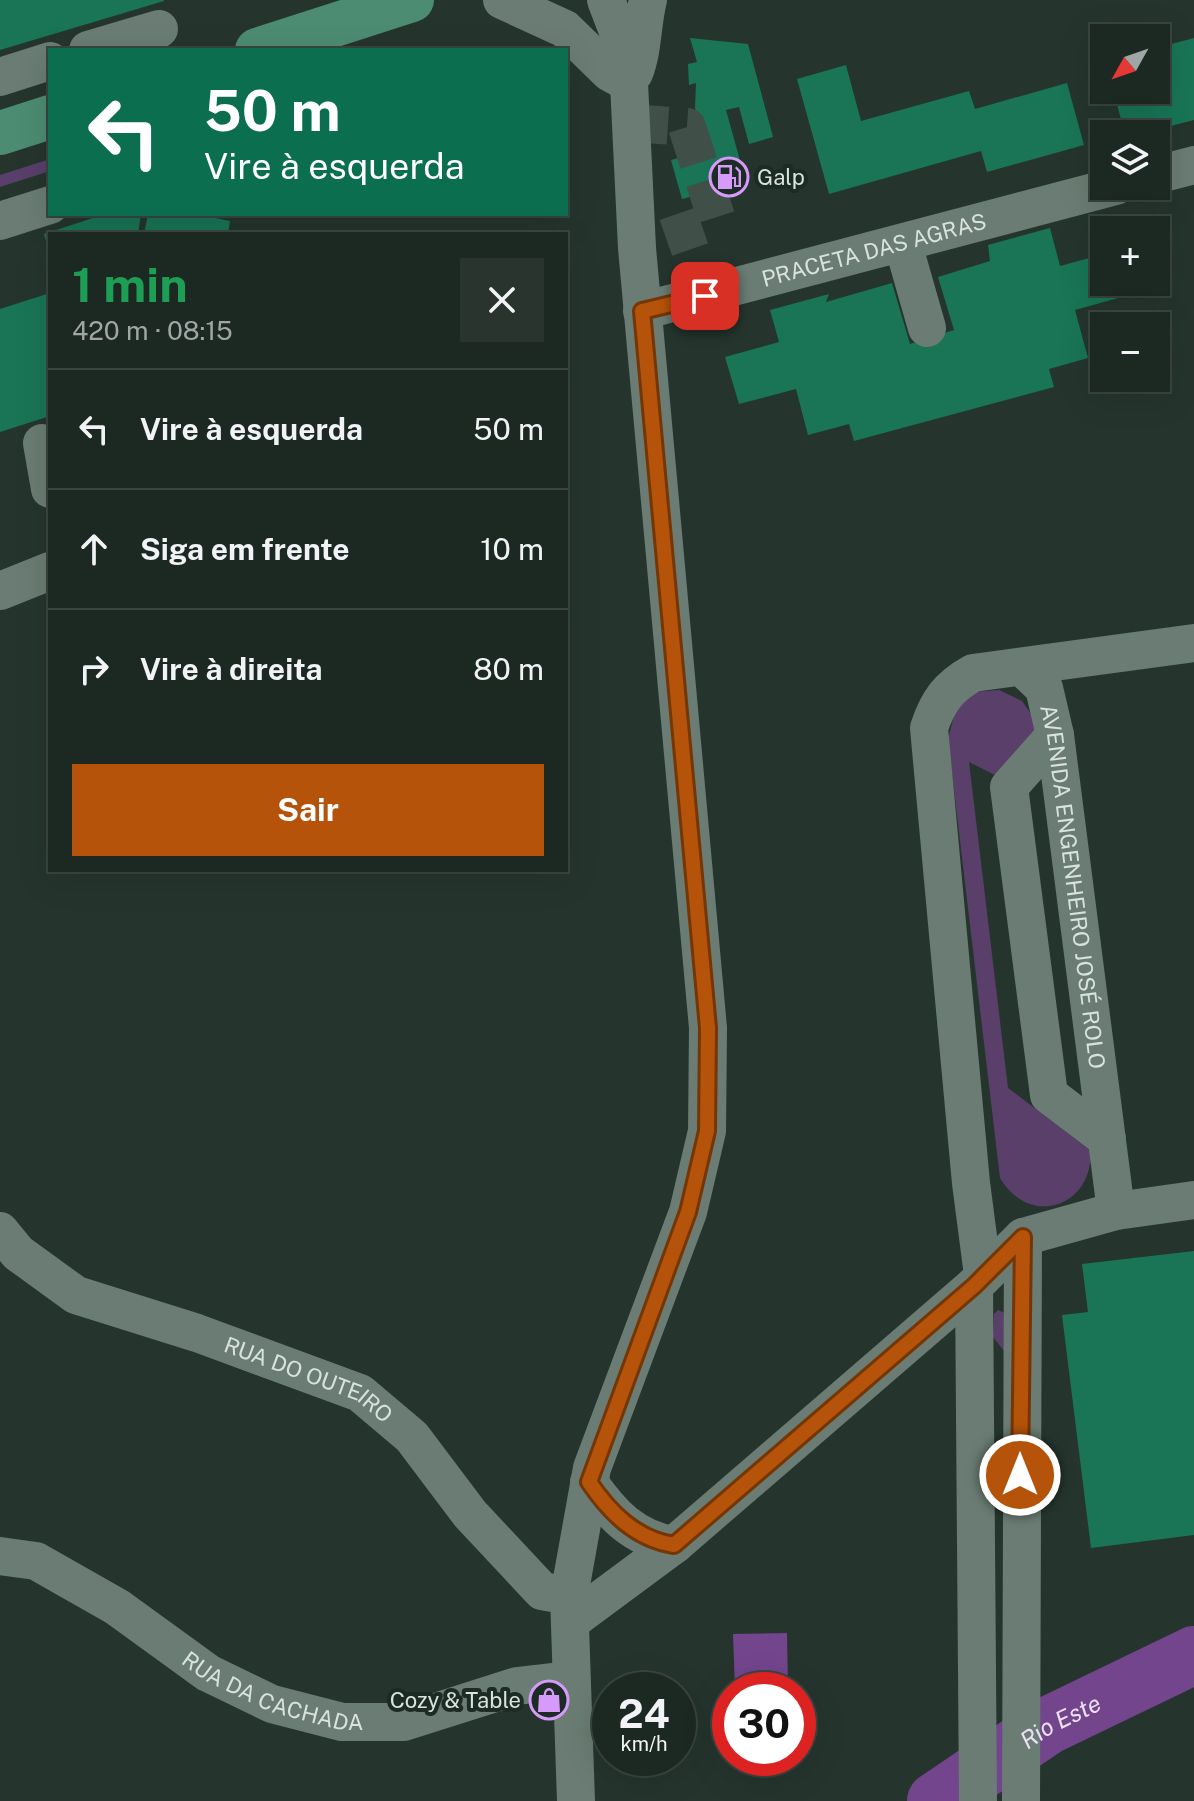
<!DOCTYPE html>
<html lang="pt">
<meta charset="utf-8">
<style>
:root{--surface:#1c2822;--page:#29342f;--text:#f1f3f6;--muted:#a0a6a5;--line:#3a4440;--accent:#b45309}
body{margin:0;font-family:"Public Sans",sans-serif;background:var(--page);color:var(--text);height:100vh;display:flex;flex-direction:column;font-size:30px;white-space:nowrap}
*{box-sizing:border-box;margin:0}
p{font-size:26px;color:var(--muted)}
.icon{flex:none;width:44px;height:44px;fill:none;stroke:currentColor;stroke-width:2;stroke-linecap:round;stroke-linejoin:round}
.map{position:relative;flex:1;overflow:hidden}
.side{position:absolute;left:48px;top:232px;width:520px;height:640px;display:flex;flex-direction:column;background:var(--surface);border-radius:0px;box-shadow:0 8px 32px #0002,0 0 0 2px var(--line)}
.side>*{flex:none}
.guide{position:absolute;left:48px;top:48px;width:520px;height:168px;border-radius:0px;box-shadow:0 8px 32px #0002,0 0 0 2px var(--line);background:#0b6e4f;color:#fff;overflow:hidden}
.needle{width:52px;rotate:230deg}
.fabs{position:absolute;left:1090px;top:24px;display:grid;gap:16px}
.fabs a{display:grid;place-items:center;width:80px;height:80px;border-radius:0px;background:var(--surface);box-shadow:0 8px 32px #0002,0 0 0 2px var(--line);font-size:40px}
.speed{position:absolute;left:592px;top:1672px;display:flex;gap:16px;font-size:40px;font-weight:700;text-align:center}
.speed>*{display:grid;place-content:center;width:104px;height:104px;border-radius:50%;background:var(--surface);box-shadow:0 8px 32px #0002,0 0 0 2px var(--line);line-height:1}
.speed small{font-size:20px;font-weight:400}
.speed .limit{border:12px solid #d22;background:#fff;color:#111}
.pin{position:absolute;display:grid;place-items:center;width:68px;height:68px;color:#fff;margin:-34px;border-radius:16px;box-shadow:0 4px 12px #0006}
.me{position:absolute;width:88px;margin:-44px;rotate:0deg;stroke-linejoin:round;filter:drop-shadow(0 0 6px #0008)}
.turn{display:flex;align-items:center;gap:28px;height:168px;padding:0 24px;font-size:36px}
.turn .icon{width:104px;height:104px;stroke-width:2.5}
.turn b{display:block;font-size:56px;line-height:68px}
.round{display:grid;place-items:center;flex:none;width:84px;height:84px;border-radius:0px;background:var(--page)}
.summary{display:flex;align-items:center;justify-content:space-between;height:136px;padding:0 24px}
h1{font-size:48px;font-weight:700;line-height:60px;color:#1e9e55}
.action{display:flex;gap:16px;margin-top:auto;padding:16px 24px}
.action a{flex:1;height:92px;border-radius:0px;background:var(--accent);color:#fff;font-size:32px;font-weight:700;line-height:92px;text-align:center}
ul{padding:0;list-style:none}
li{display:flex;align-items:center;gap:24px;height:120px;padding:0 24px;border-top:2px solid var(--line)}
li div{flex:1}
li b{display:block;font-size:30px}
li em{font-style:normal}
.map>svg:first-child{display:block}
.green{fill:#593f6a}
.water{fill:#72458d}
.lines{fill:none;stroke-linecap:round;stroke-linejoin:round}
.river{stroke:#72458d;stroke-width:58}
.building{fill:#197556}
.minor-tunnel{stroke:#404f48;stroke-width:38;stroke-dasharray:38 19;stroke-linecap:butt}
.minor{stroke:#6a7c73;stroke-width:38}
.major{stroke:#4c8c73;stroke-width:44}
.route-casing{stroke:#753606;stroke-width:20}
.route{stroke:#b45309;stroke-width:14}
.labels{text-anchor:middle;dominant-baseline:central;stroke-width:8;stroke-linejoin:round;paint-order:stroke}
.poi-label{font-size:22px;fill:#d9e3de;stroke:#1c2b24;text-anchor:start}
.street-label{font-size:22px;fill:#d9e3de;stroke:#1c2b24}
.water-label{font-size:24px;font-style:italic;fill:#ebdff3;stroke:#1c2b24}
</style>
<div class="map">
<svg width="1194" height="1801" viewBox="0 0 1194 1801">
<rect width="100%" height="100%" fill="#25352e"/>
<g class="green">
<path d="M50,159v12l-50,16v-12z"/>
<path d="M999,690l23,11 18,26 -41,50 -30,-15 39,326 83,63c1,58 -62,76 -91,27l-52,-439 7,-27 17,-20z"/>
<path d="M998,1310l11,5 -1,41 -15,-19 1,-23z"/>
</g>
<path class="water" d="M787,1633l1,57h-53l-2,-56z"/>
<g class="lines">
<path class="river" id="s1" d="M936,1801l111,-75 147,-71"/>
</g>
<g class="building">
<path d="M0,0h164v1l-164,49z"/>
<path d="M690,38l58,6 25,93 -24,7 -10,-37 -13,3 20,72 -64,17 -11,-39 35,-10 -11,-42 1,-25 -7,2 -1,-21 9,-2z"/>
<path d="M1194,38v82l-54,14h-15l-12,-44h43v-42z"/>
<path d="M846,65l15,56 108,-30 6,18 92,-26 17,62 -97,27 -6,-21 -152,43 -32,-115z"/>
<path d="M105,214h36l-3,20h-88l-1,17 -5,-17z"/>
<path d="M148,214h48l34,7 -2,13h-84z"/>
<path d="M1050,228l10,38 44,-12v28h14l4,15 -47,13 13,48 -39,11 5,18 -200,54 -5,-17 -41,11 -12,-46 -57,15 -14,-47 54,-15 -9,-32 59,-16 -3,8 66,-19 18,61 44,-14 -16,-53 52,-16 -2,-16z"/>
<path d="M50,293v123l-50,16v-123z"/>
<path d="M1194,1251v284l-103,13 -29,-233 26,-3 -6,-48z"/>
</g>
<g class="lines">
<path class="minor-tunnel" d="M630,123l57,4 30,93 -80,28"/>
<g class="minor">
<path d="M502,0l63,29 44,43 20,11"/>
<path d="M88,50l71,-21"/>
<path d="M634,73c9,-21 8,-50 14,-73"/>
<path d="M0,77l50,-16"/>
<path d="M1156,175l38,-10"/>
<path d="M0,221l50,-16"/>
<path d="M903,244l24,84"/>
<path id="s2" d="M642,311l474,-125"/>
<path d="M42,443l8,46"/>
<path d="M0,591l50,-20"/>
<path id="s3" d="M1023,668l21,20 11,47 61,476"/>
<path d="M1055,735l-46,52 40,308 58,44"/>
<path id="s4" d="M0,1231l18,22 58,42 121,38 163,60 52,44 58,77 72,77 27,5"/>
<path d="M983,1275l-12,-92 -42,-455c9,-27 19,-41 44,-55l221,-30"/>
<path d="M974,1286l4,515"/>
<path d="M589,1482c22,32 45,57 85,63"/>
<path id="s5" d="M0,1556l36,5 81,46 91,66 64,31 70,18h62l113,-36 52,-6"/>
<path d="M570,1622l104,-77 300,-259 49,-49 93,-26 78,-11"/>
<path d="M576,1801l-7,-205 23,-128 96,-256 19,-81 1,-103 -71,-780 -8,-165 -7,-41 -16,-42"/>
<path d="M1021,1801l2,-564"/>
</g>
<g class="major">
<path d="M257,50l155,-50"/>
<path d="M0,133l50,-16"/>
</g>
</g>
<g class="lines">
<g class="route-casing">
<path id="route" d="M705,296l-63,15 66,717 -1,103 -19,81 -99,270c21,31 47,57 85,63l300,-259 49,-49 -3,238"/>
</g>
<use href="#route" class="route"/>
</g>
<defs>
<g id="fuel-ring" transform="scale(2)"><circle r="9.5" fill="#1c2b24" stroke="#d69bfa" stroke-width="1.5"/><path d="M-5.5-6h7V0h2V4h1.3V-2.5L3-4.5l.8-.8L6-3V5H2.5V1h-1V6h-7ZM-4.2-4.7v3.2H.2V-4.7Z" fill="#d69bfa"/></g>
<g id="shop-ring" transform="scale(2)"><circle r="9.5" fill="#1c2b24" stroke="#d69bfa" stroke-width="1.5"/><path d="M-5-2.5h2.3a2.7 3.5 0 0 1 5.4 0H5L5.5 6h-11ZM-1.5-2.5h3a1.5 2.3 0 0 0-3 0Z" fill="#d69bfa"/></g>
</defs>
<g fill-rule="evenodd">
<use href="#fuel-ring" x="729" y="177"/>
<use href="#shop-ring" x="549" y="1700"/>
</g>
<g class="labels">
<g class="poi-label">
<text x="757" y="177">Galp</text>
<text x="521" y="1700" text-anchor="end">Cozy &amp; Table</text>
</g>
<g class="street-label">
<text stroke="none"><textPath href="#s2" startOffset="240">PRACETA DAS AGRAS</textPath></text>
<text stroke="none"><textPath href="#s3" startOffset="230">AVENIDA ENGENHEIRO JOSÉ ROLO</textPath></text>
<text stroke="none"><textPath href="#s4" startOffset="348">RUA DO OUTEIRO</textPath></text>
<text stroke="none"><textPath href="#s5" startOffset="310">RUA DA CACHADA</textPath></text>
</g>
<g class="water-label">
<text stroke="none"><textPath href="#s1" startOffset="148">Rio Este</textPath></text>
</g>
</g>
</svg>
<div class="fabs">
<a><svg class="needle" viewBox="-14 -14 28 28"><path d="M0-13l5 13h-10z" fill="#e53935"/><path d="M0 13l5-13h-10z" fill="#a0a6a5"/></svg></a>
<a><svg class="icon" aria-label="layers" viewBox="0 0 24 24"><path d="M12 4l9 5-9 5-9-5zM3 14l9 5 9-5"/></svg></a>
<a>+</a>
<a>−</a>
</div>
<div class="speed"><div>24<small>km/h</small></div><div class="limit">30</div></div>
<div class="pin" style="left:705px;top:296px;background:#d93025"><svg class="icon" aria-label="arrive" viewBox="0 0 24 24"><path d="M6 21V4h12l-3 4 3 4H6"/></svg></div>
<svg class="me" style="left:1020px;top:1475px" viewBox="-20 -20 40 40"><circle r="17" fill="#b45309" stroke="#fff" stroke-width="3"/><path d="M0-11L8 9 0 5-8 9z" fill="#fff"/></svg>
<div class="guide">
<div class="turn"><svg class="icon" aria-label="left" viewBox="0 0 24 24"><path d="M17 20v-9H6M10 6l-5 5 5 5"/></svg><div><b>50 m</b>Vire à esquerda</div></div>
</div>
<section class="side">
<div class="summary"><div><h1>1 min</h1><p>420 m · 08:15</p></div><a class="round"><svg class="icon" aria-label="close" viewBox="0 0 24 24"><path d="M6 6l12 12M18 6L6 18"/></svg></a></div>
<ul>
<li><svg class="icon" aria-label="left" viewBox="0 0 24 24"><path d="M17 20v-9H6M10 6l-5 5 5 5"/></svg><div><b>Vire à esquerda</b></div><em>50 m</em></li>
<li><svg class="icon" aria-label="ahead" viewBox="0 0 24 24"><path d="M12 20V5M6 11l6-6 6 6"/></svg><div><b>Siga em frente</b></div><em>10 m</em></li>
<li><svg class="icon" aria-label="right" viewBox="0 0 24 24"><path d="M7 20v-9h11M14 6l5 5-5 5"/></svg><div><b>Vire à direita</b></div><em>80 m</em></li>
</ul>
<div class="action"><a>Sair</a></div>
</section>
</div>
